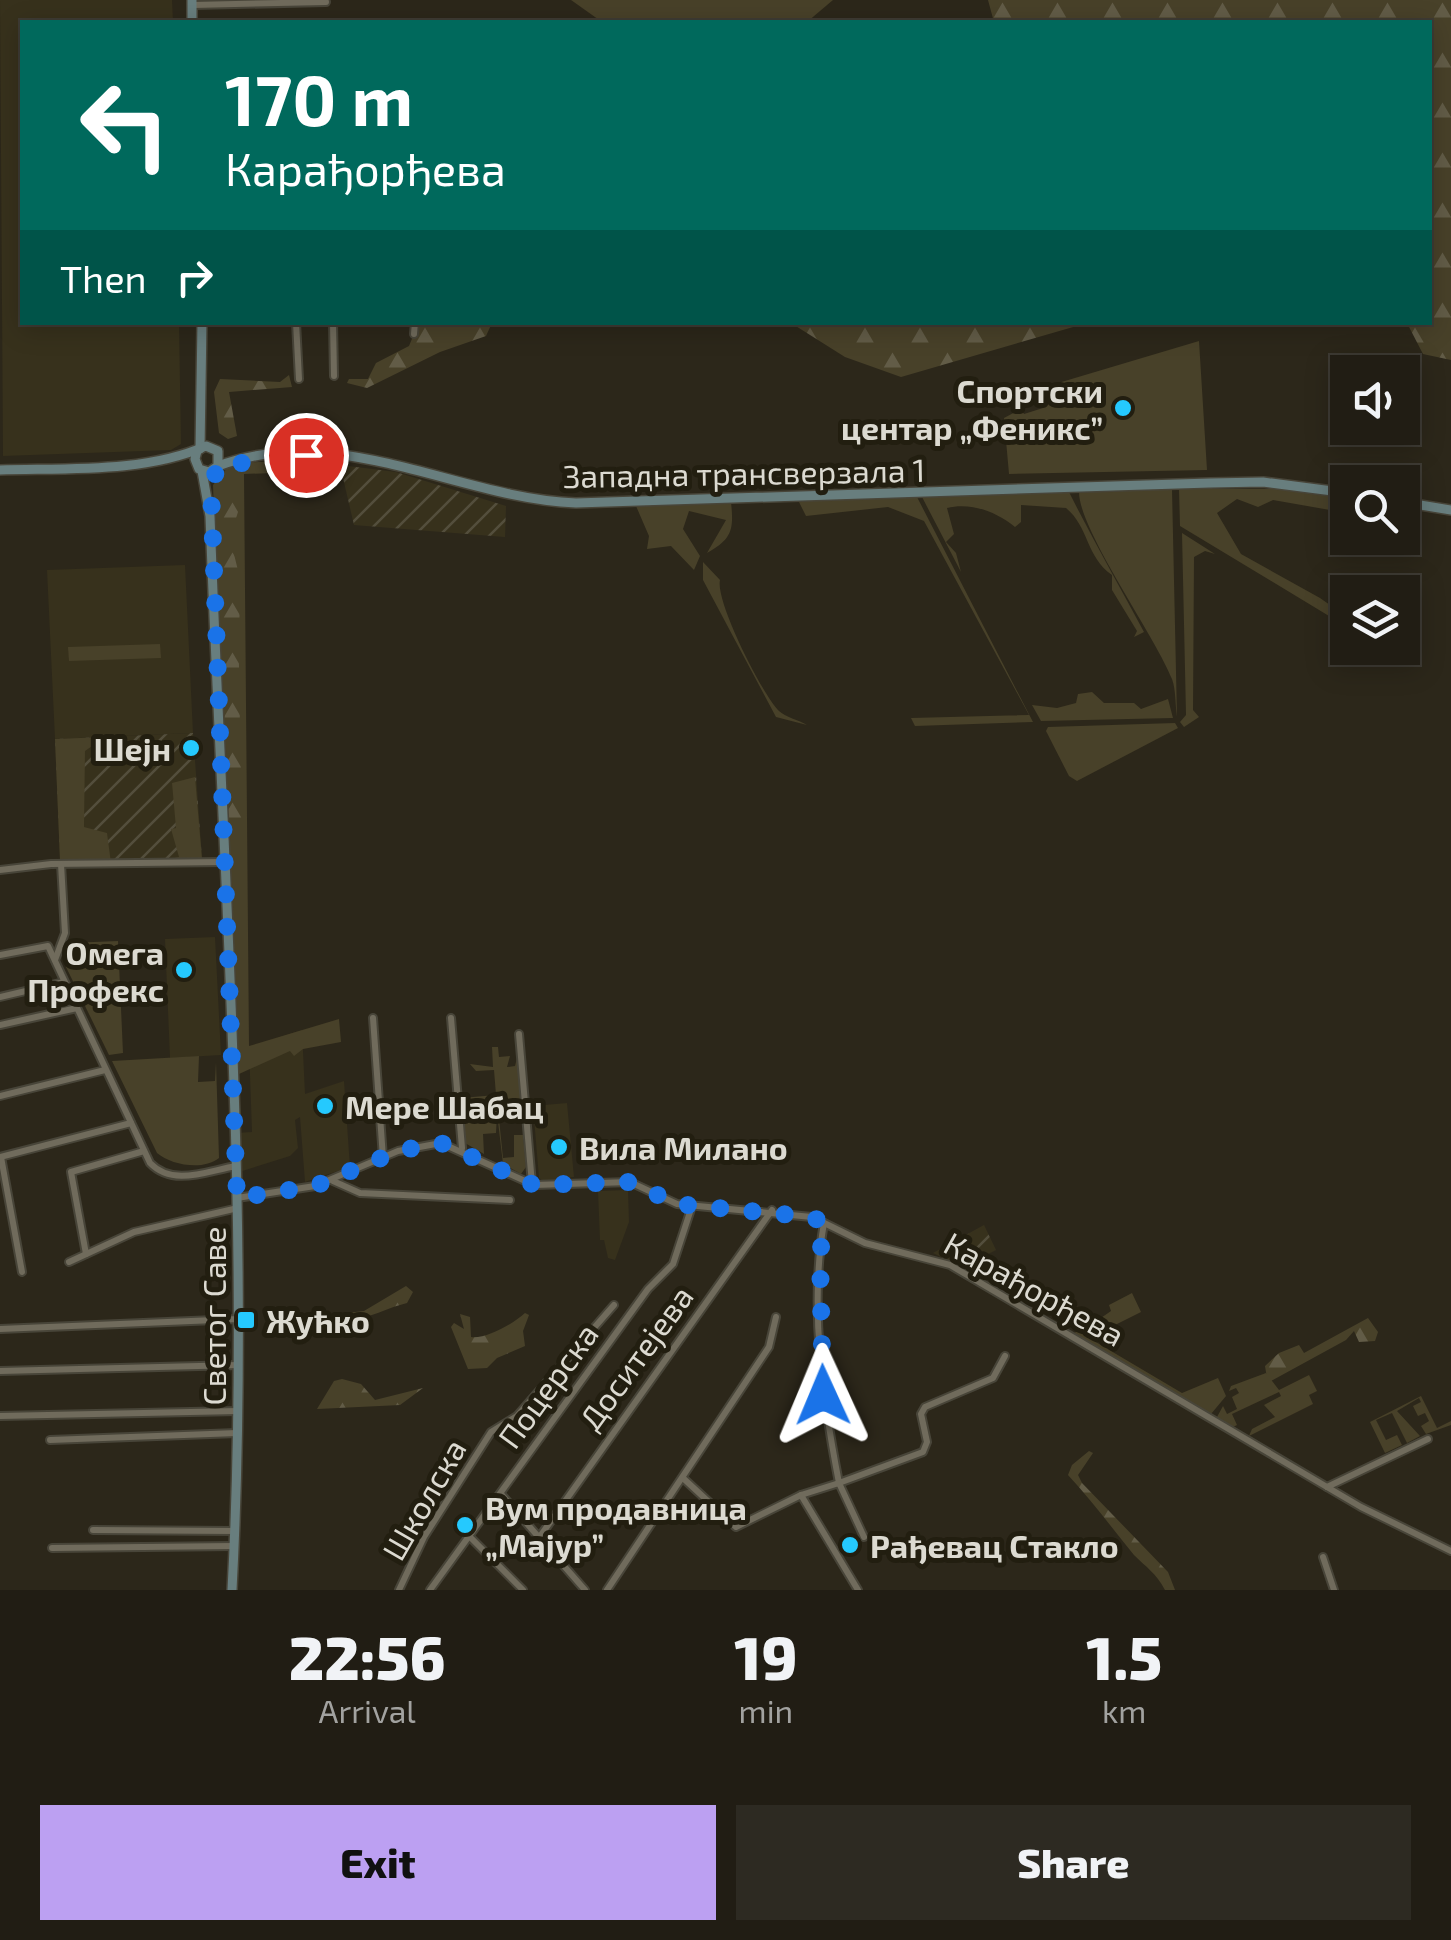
<!DOCTYPE html>
<meta charset="utf-8">
<style>
:root{--surface:#211d14;--page:#2d2a22;--text:#f1f3f6;--muted:#a2a2a0;--line:#3e3b34;--accent:#bca0f2}
body{margin:0;font-family:"Exo 2",sans-serif;background:var(--page);color:var(--text);height:100vh;display:flex;flex-direction:column;font-size:38px;white-space:nowrap}
*{box-sizing:border-box;margin:0}
p{font-size:32px;color:var(--muted)}
.icon{flex:none;width:55px;height:55px;fill:none;stroke:currentColor;stroke-width:2;stroke-linecap:round;stroke-linejoin:round}
.map{position:relative;height:1590px;overflow:hidden}
.details{display:flex;flex-direction:column;background:var(--surface);flex:1}
.details>*{flex:none}
.top-card{position:absolute;left:20px;top:20px;width:1412px;height:305px;border-radius:0px;box-shadow:0 5px 25px #0003,0 0 0 2px var(--line);background:#00695c;color:#fff;overflow:hidden}
.tools{position:absolute;left:1330px;top:355px;display:grid;gap:20px}
.tools a{display:grid;place-items:center;width:90px;height:90px;border-radius:0px;background:var(--surface);box-shadow:0 5px 25px #0003,0 0 0 2px var(--line);font-size:50px}
.pin{position:absolute;display:grid;place-items:center;width:85px;height:85px;color:#fff;margin:-42px;border:5px solid #fff;border-radius:50%;box-shadow:0 2px 10px #0007}
.me{position:absolute;width:110px;margin:-55px;rotate:359deg;stroke-linejoin:round;filter:drop-shadow(0 0 8px #0008)}
.turn{display:flex;align-items:center;gap:35px;height:210px;padding:0 40px;font-size:45px}
.turn .icon{width:130px;height:130px;stroke-width:2.5}
.turn b{display:block;font-size:70px;line-height:85px}
.then{display:flex;align-items:center;height:95px;padding:0 40px;background:#0003;gap:20px;font-size:38px}
.eta{display:flex;justify-content:space-evenly;align-items:center;height:170px;text-align:center}
.eta b{font-size:60px;font-weight:800;line-height:70px}
.primary-button{display:flex;gap:20px;margin-top:auto;padding:20px 40px}
.primary-button a{flex:1;height:115px;border-radius:0px;background:var(--accent);color:#111;font-size:40px;font-weight:800;line-height:115px;text-align:center}
.primary-button a+a{background:var(--page);color:var(--text)}
.map>svg:first-child{display:block}
.built{fill:#37311c}
.industrial{fill:url(#industrial-furrows)}
.grass{fill:#484129}
.forest{fill:url(#forest-firs)}
.lines{fill:none;stroke-linecap:round;stroke-linejoin:round}
.street-casing{stroke:#484539;stroke-width:10}
.secondary-casing{stroke:#484539;stroke-width:12}
.street{stroke:#706b5c;stroke-width:6}
.secondary{stroke:#687e7e;stroke-width:9}
.route{stroke:#1a73e8;stroke-width:18;stroke-dasharray:0 32.4}
.poi-dot{fill:#25c9fe;stroke:#221e10;stroke-width:4}
.labels{text-anchor:middle;dominant-baseline:central;stroke-width:10;stroke-linejoin:round;paint-order:stroke}
.poi-label{font-size:32px;font-weight:bold;fill:#dcdad1;stroke:#221e10;text-anchor:start}
.street-label{font-size:32px;fill:#dcdad1;stroke:#221e10}
</style>
<div class="map">
<svg width="1451" height="1590" viewBox="0 0 1451 1590">
<defs>
<pattern id="industrial-furrows" width="10" height="10" patternUnits="userSpaceOnUse" patternTransform="scale(2.5)"><rect width="10" height="10" fill="#37311c"/><path d="M-1 1l2-2M0 10L10 0M9 11l2-2" fill="none" stroke="#534e3c"/></pattern>
<pattern id="forest-firs" width="22" height="20" patternUnits="userSpaceOnUse" patternTransform="scale(2.5)"><rect width="22" height="20" fill="#484129"/><path d="M5 1l3.5 6h-7zM16 11l3.5 6h-7z" fill="#625c47"/></pattern>
</defs>
<rect width="100%" height="100%" fill="#2c271a"/>
<g class="built">
<path d="M0,0h172l1,22h-151v300l157,1 2,121 -10,6 -168,6z"/>
<path d="M185,565l8,168 -138,6 -8,-169z"/>
<path d="M215,937l6,118 -51,3 -5,-119z"/>
<path d="M302,1030l3,64 39,-13 6,86 -45,15 -5,-65 -5,3 3,28 -8,8 -54,17 -1,-40 17,-1 -3,-85z"/>
<path d="M567,1103l7,74 -31,4 -4,-3 -6,-72z"/>
<path d="M628,1190l1,32 -14,38 -7,-2 -4,-18h-4l-2,-49z"/>
</g>
<g class="industrial">
<path d="M340,465l56,7 110,34 -1,31 -151,-12z"/>
<path d="M193,733l9,126 -142,1 -5,-121z"/>
<path d="M984,1225l12,25 -34,17 -29,-14z"/>
</g>
<g class="grass">
<path d="M571,0h262l-26,22h-205z"/>
<path d="M1199,341l8,129 -198,4 -5,-56 17,-9 3,5 19,-6 -5,-19z"/>
<path d="M330,458l2,13 -88,3 5,572 90,-27 2,23 -38,7 -9,7 -4,-5 -51,23 -5,-2 -21,-587 14,-17 13,-5z"/>
<path d="M1172,489l5,228c-2,-13 -1,-27 -5,-38 -18,-45 -93,-149 -93,-187z"/>
<path d="M1179,489h103l62,9 3,15 -74,-13 -15,7 -21,-8 -20,14 24,41 79,44 10,7 -1,11 -149,-90z"/>
<path d="M1069,492c24,48 50,93 75,140l-10,5 3,-6 -25,-41v-15c-26,-18 -23,-48 -46,-67l-45,-3v17l-6,5c-18,-15 -44,-25 -68,-19l7,26 -8,8 10,11 5,19 -39,-75z"/>
<path d="M917,497l116,225 -118,4 -4,-8 118,-3 -105,-194 -36,-14 -82,9 -8,-16z"/>
<path d="M731,502c3,28 1,37 -24,51l19,-33 -37,-9 -6,18 17,27 -6,14 -23,-24 -24,3 2,-13 -13,-30z"/>
<path d="M1182,533l33,21 -10,-3 -11,6 -1,153 6,7 -15,10 -4,-5 6,-7z"/>
<path d="M703,562l17,18c-5,21 42,114 59,131 6,6 20,9 28,14l-31,-8 -73,-137z"/>
<path d="M160,644l1,14 -92,3 -1,-14z"/>
<path d="M1092,692l12,11h30l7,6 27,-10 5,19 -132,3 -9,-16 25,3 19,-5 2,-9z"/>
<path d="M1175,723l3,5 -101,53 -8,-5 -23,-45 2,-4z"/>
<path d="M105,737l-20,14 -1,76 23,6 4,30 -51,-3 -5,-121z"/>
<path d="M195,777l7,82 -28,-1 5,-1 -8,-28 5,-1 -4,-45z"/>
<path d="M118,941l5,112 -14,2 -43,-88 3,-24z"/>
<path d="M492,1047h6l1,10 11,-1 -3,11 8,-1 2,-8 5,53h-6l-2,-11 -11,1 1,14 18,1 -23,3 4,39 11,-1v-22h9l3,32 -5,7 -18,-10 -6,-51 -1,20 -13,1 1,20 -19,-11 -4,-45 35,-3 -2,-25 -18,1 -6,-7 23,3z"/>
<path d="M199,1056l-1,26 17,-1 1,-19 3,96c-16,13 -48,7 -62,-5l-45,-92z"/>
<path d="M1132,1293l9,19 -52,26 93,55 36,-15 8,18 -15,18 -137,-81 10,-5 4,7 14,-7 -4,-8 13,-9 -2,-6z"/>
<path d="M1266,1373l13,17 30,-15 8,16 -8,4 4,9 -64,32 3,-7 23,-12 -11,-12 17,-9 -2,-4 -47,22 5,11 -4,2 -16,-10 6,-11 4,8 10,-5 -5,-12 7,-4 -3,-5 -7,3 2,-5z"/>
<path d="M1421,1396l16,32 14,-7v4l-25,9 -5,-8 8,-5 -4,-8 -7,3 -5,-10 8,-4 -2,-4 -22,13 23,25 -13,7 -15,-30 -16,7 10,20 11,-5 5,10 -17,8 -15,-31z"/>
</g>
<g class="forest">
<path d="M988,0h463v360l-28,-6 -16,-31 23,-1v-300h-436z"/>
<path d="M411,323l80,2 -5,11 -46,16 -73,36 -20,-5 2,-4h19l8,-16 33,-17 5,-12z"/>
<path d="M791,323h-1h297l-186,54 -56,-20z"/>
<path d="M289,375l3,12 -63,5 8,44 -9,3 -9,-6 -5,-41 6,-13 60,3z"/>
<path d="M230,478l6,14 8,1 -13,41 6,6 -5,6 11,45c-9,14 0,189 -2,219l5,9 -8,33 -7,-9 -3,-26 -10,-294 1,-39 2,-5z"/>
<path d="M406,1286l7,6 -6,11c-32,8 -52,26 -85,13l42,-5z"/>
<path d="M525,1313l4,2 -6,16 2,15 -28,12 -10,10 -19,1 -17,-42 3,-4 10,6 -4,-15 10,3 1,20c15,2 42,-13 54,-24z"/>
<path d="M1368,1318l10,14 -3,9 -16,1 -5,-11 -8,9 -75,41 -4,-3 -2,-12 14,-13 20,-8 5,8z"/>
<path d="M342,1379l19,5 14,16 48,-12 -23,17 -83,4 17,-28z"/>
<path d="M1089,1451l4,2 -15,22 4,8 86,89 7,18h-10c-9,-17 -19,-23 -31,-35 -22,-27 -42,-54 -66,-80l4,-10z"/>
</g>
<g class="lines">
<g class="street-casing">
<g id="street">
<path d="M193,5l133,-3"/>
<path d="M296,322l3,57"/>
<path d="M333,322l1,54"/>
<path d="M414,334l1,-12"/>
<path d="M0,870l51,-6 173,-2"/>
<path d="M0,955l48,-9 102,217c23,24 57,8 86,3"/>
<path d="M55,960l10,-27 -4,-69"/>
<path d="M0,997l64,-15"/>
<path d="M373,1018l10,140"/>
<path d="M451,1018l11,130"/>
<path d="M0,1025l77,-17"/>
<path d="M519,1034l13,150"/>
<path d="M0,1096l105,-26"/>
<path d="M0,1157l131,-34"/>
<path d="M1,1157l21,115"/>
<path d="M333,1181l27,12 150,7"/>
<path d="M237,1198l78,-12 83,-35 43,-8 93,42 96,-3 47,22 135,13 53,26 85,22 411,242 90,44"/>
<path d="M824,1223c-15,84 -1,177 15,260l84,-31 4,-10 -6,-28 4,-7 68,-29 12,-22"/>
<path d="M86,1254l-15,-82 73,-21"/>
<path d="M69,1262l65,-30 104,-24"/>
<path d="M0,1329l239,-10"/>
<path d="M0,1371l239,-6"/>
<path d="M0,1416l238,-5"/>
<path d="M50,1440l187,-7"/>
<path d="M684,1479l52,48 65,-32"/>
<path d="M1327,1487l101,-48"/>
<path d="M501,1494l84,96"/>
<path d="M93,1530l142,1"/>
<path d="M541,1535l231,-325"/>
<path d="M470,1537l53,53"/>
<path d="M52,1548l182,-2"/>
<path d="M1323,1557l11,33"/>
<path d="M399,1590l25,-53 67,-105 26,-16 97,-111"/>
<path d="M430,1590l218,-301 25,-25 19,-58"/>
<path d="M607,1590l162,-243 7,-30"/>
<path d="M858,1590l-57,-95 38,-12 25,54"/>
</g>
</g>
<g class="secondary-casing">
<g id="secondary">
<path d="M192,0v22"/>
<path d="M200,449l2,-127"/>
<path d="M218,466c122,-45 239,32 358,37l634,-20 53,-1 85,11"/>
<path d="M0,470c67,-2 145,3 206,-24l12,5v15l-9,6 -10,-3 -4,-10 2,-8"/>
<path d="M202,471l8,45c13,358 41,716 22,1074"/>
<path d="M1402,502l49,8"/>
</g>
</g>
<use href="#street" class="street"/>
<use href="#secondary" class="secondary"/>
</g>
<g class="lines">
<path class="route" d="M306,455l-88,11 -7,21 26,711 78,-12 83,-35 43,-8 93,42 96,-3 47,22 135,13 12,6 -4,33 3,139"/>
</g>
<g class="poi-dot">
<circle cx="1123" cy="408" r="10"/>
<circle cx="191" cy="748" r="10"/>
<circle cx="184" cy="970" r="10"/>
<circle cx="325" cy="1106" r="10"/>
<circle cx="559" cy="1147" r="10"/>
<rect x="236" y="1310" width="20" height="20" rx="5"/>
<circle cx="465" cy="1525" r="10"/>
<circle cx="850" cy="1545" r="10"/>
</g>
<g class="labels">
<g class="poi-label">
<text x="1103" y="390" text-anchor="end">Спортски<tspan x="1103" dy="37">центар „Феникс”</tspan></text>
<text x="171" y="748" text-anchor="end">Шејн</text>
<text x="164" y="952" text-anchor="end">Омега<tspan x="164" dy="37">Профекс</tspan></text>
<text x="345" y="1106">Мере Шабац</text>
<text x="579" y="1147">Вила Милано</text>
<text x="266" y="1320">Жућко</text>
<text x="485" y="1507">Вум продавница<tspan x="485" dy="37">„Мајур”</tspan></text>
<text x="870" y="1545">Рађевац Стакло</text>
</g>
<g class="street-label">
<text transform="translate(744 472) rotate(-1)">Западна трансверзала 1</text>
<text transform="translate(1035 1288) rotate(29)">Карађорђева</text>
<text transform="translate(213 1316) rotate(-90)">Светог Саве</text>
<text transform="translate(635 1357) rotate(-54)">Доситејева</text>
<text transform="translate(547 1385) rotate(-54)">Поцерска</text>
<text transform="translate(423 1499) rotate(-60)">Школска</text>
</g>
</g>
</svg>
<div class="tools">
<a><svg class="icon" aria-label="sound" viewBox="0 0 24 24"><path d="M4 9h4l5-4v14l-5-4H4zM17 9q2 3 0 6"/></svg></a>
<a><svg class="icon" aria-label="search" viewBox="0 0 24 24"><circle cx="10" cy="10" r="6"/><path d="M15 15l6 6"/></svg></a>
<a><svg class="icon" aria-label="layers" viewBox="0 0 24 24"><path d="M12 4l9 5-9 5-9-5zM3 14l9 5 9-5"/></svg></a>
</div>
<div class="pin" style="left:306px;top:455px;background:#d93025"><svg class="icon" aria-label="arrive" viewBox="0 0 24 24"><path d="M6 21V4h12l-3 4 3 4H6"/></svg></div>
<svg class="me" style="left:823px;top:1395px" viewBox="-20 -20 40 40"><path d="M0-17L14 15 0 8-14 15z" fill="#1a73e8" stroke="#fff" stroke-width="4"/></svg>
<div class="top-card">
<div class="turn"><svg class="icon" aria-label="left" viewBox="0 0 24 24"><path d="M17 20v-9H6M10 6l-5 5 5 5"/></svg><div><b>170 m</b>Карађорђева</div></div>
<div class="then">Then<svg class="icon" aria-label="right" viewBox="0 0 24 24"><path d="M7 20v-9h11M14 6l5 5-5 5"/></svg></div>
</div>
</div>
<section class="details">
<div class="eta">
<div><b>22:56</b><p>Arrival</p></div>
<div><b>19</b><p>min</p></div>
<div><b>1.5</b><p>km</p></div>
</div>
<div class="primary-button"><a>Exit</a><a>Share</a></div>
</section>
